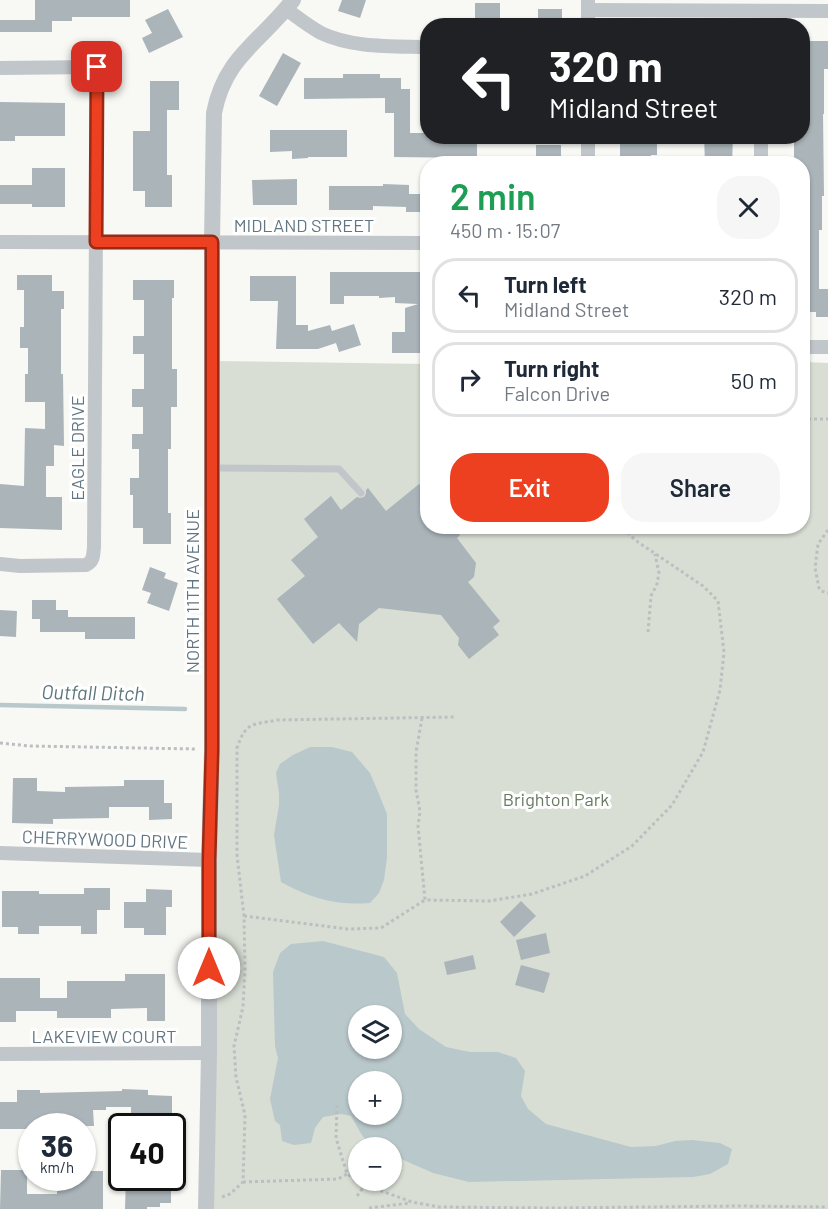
<!DOCTYPE html>
<meta charset="utf-8">
<style>
:root{--surface:#fff;--page:#f6f6f7;--text:#1f2937;--muted:#747a83;--line:#e0e1e3;--accent:#ec4021}
body{margin:0;font-family:Barlow,sans-serif;background:var(--page);color:var(--text);height:100vh;display:flex;flex-direction:column;font-size:22px;white-space:nowrap}
*{box-sizing:border-box;margin:0}
p{font-size:20px;color:var(--muted)}
.icon{flex:none;width:33px;height:33px;fill:none;stroke:currentColor;stroke-width:2;stroke-linecap:round;stroke-linejoin:round}
.map{position:relative;flex:1;overflow:hidden}
.sheet{position:absolute;left:420px;top:156px;width:390px;height:378px;display:flex;flex-direction:column;background:var(--surface);border-radius:24px;box-shadow:0 2px 4px #0004}
.sheet>*{flex:none}
.hud{position:absolute;left:420px;top:18px;width:390px;height:126px;border-radius:24px;box-shadow:0 2px 4px #0004;background:#202124;color:#fff;overflow:hidden}
.tools{position:absolute;left:348px;top:1005px;display:grid;gap:12px}
.tools a{display:grid;place-items:center;width:54px;height:54px;border-radius:50%;background:var(--surface);box-shadow:0 2px 4px #0004;font-size:30px}
.speed{position:absolute;left:18px;top:1113px;display:flex;gap:12px;font-size:30px;font-weight:700;text-align:center}
.speed>*{display:grid;place-content:center;width:78px;height:78px;border-radius:50%;background:var(--surface);box-shadow:0 2px 4px #0004;line-height:1}
.speed small{font-size:15px;font-weight:400}
.speed .limit{border:3px solid #111;border-radius:9px;background:#fff;color:#111}
.pin{position:absolute;display:grid;place-items:center;width:51px;height:51px;color:#fff;margin:-26px;border-radius:12px;box-shadow:0 3px 9px #0006}
.me{position:absolute;width:66px;margin:-33px;rotate:0deg;stroke-linejoin:round;filter:drop-shadow(0 0 4px #0008)}
.turn{display:flex;align-items:center;gap:21px;height:126px;padding:0 30px;font-size:27px}
.turn .icon{width:78px;height:78px;stroke-width:2.5}
.turn b{display:block;font-size:42px;line-height:51px}
.round{display:grid;place-items:center;flex:none;width:63px;height:63px;border-radius:24px;background:var(--page)}
.head{display:flex;align-items:center;justify-content:space-between;height:102px;padding:0 30px}
h1{font-size:36px;font-weight:600;line-height:45px;color:#1e9e55}
.button{display:flex;gap:12px;margin-top:auto;padding:12px 30px}
.button a{flex:1;height:69px;border-radius:24px;background:var(--accent);color:#fff;font-size:24px;font-weight:600;line-height:69px;text-align:center}
.button a+a{background:var(--page);color:var(--text)}
ul{padding:0;list-style:none}
li{display:flex;align-items:center;gap:18px;height:75px;margin:0 12px 9px;padding:0 18px;border:3px solid var(--line);border-radius:24px}
li div{flex:1}
li b{display:block;font-size:22px}
li em{font-style:normal}
.map>svg:first-child{display:block}
.green{fill:#d8ded4;fill-rule:evenodd}
.water{fill:#b9c8cb;fill-rule:evenodd}
.lines{fill:none;stroke-linecap:round;stroke-linejoin:round}
.stream{stroke:#b9c8cb;stroke-width:4.5}
.building{fill:#aab4b9}
.path{stroke:#bbbfc1;stroke-width:3;stroke-dasharray:3 3;stroke-linecap:butt}
.service{stroke:#c1c6ca;stroke-width:7}
.minor{stroke:#c1c6ca;stroke-width:14}
.tertiary{stroke:#c1c6ca;stroke-width:16}
.route-casing{stroke:#992a15;stroke-width:15}
.route{stroke:#ec4021;stroke-width:10}
.labels{text-anchor:middle;dominant-baseline:central;stroke-width:6;stroke-linejoin:round;paint-order:stroke}
.street-label{font-size:18px;fill:#627682;stroke:#fff}
.park-label{font-size:18px;fill:#677a61;stroke:#fff}
.water-label{font-size:20px;font-style:italic;fill:#5d767c;stroke:#fff}
</style>
<div class="map">
<svg width="828" height="1209" viewBox="0 0 828 1209">
<rect width="100%" height="100%" fill="#f8f8f5"/>
<path class="green" d="M212,361l215,3 1,162h374l1,-164 25,1v846h-622zM358,1016h34v32h-34zM358,1082h34v32h-34zM358,1148h34v32h-34z"/>
<g class="water">
<path d="M310,747h22l20,5 18,21 9,21 8,20v44l-3,22 -5,13 -9,10c-33,3 -60,-5 -89,-21l-7,-47 5,-30v-12l-3,-20 4,-9 13,-9z"/>
<path d="M323,941l61,16 13,16 8,41 14,15 27,18 24,5h28l18,6 9,13 -4,25 7,13 18,15 85,23 25,-1 19,-5 17,-1 28,3 12,6 -4,15 -18,10 -17,3 -224,5 -36,-9 -41,-18v-7c-5,0 -11,0 -16,0 -10,-2 -20,-24 -25,-32l-10,-2 -18,3 -8,11 -4,15 -17,2 -12,-4 -2,-16 -5,-4 -5,-22 8,-41 -3,-12 -2,-74 7,-19 11,-9zM358,1016h34v32h-34zM358,1082h34v32h-34z"/>
</g>
<g class="lines">
<path class="stream" d="M0,705l185,4"/>
</g>
<g class="building">
<path d="M35,0h95v17h-58v4h-20v11h-52v-12h35z"/>
<path d="M342,0h24l-6,18 -22,-7z"/>
<rect x="475" y="3" width="25" height="23"/>
<path d="M168,9l15,28 -34,16 -7,-15 10,-5 -7,-13z"/>
<rect x="538" y="9" width="24" height="17"/>
<path d="M802,41h26v28h-4v45h-1l1,82h-2v34h-3v59h9v28h-12v-5h-14v-148h-8v-28h8z"/>
<path d="M283,53l18,10 -24,43 -18,-10z"/>
<path d="M343,74h37v4h21v11h9v44h18v3h49v22l-83,-1v-44h-9v-15l-81,1v-21h39z"/>
<path d="M150,81h29v29h-12v65h5v32h-27v-16h-12v-60h17z"/>
<path d="M0,102l65,1v33h-50v5h-15z"/>
<path d="M270,130h77v27h-39v1l-16,1v-8l-22,1z"/>
<path d="M628,136h29v19h-6v9h-31v-25h8z"/>
<path d="M704,136h29l-1,28h-27z"/>
<rect x="536" y="145" width="25" height="19"/>
<path d="M32,168h33v39h-33v-3h-32v-19h32z"/>
<path d="M297,179v26h-44l-1,-25z"/>
<path d="M383,184l26,1v9h13v18h-16v-5l-33,-1v4h-44v-24h54z"/>
<path d="M330,272h94l2,81h-34v-21h13v-24l13,-4 -23,-1v-6l-16,1v-2h-35v8h-14z"/>
<path d="M17,275h35v16h12v18h-3v65h2l1,72 -10,-1v21h-8v31h16v33l-62,-2v-44l24,2 1,-58 20,1v-27h-20v-28h3v-26h-8v-21h4v-37h-7z"/>
<path d="M250,276h46v49h12v6l22,-6 2,6 22,-7 7,21 -22,7 -3,-9 -18,6h-42l2,-48h-28z"/>
<path d="M133,280h41v18h-2v71h5v38h-6v42h-3v64h3v31h-28v-16h-10v-33h-3v-17h9v-29h-7v-15h11v-27h-11v-18h12v-35h-11v-18h11v-36h-11z"/>
<path d="M419,484l9,11v31h25l7,9 -3,3 19,25 -2,14 -6,5 32,39 -7,6 6,8 -30,24 -11,-14 1,-7 -18,-23 -62,-7 -20,16 -2,18 -18,-19 -26,21 -36,-45 28,-23 -14,-16 27,-23 -14,-18 27,-23 10,14 16,-13 3,1 4,-1 2,-3v-4l2,-2 18,23z"/>
<path d="M150,567l16,6 -2,5 14,5 -9,28 -22,-8 4,-10 -9,-3z"/>
<path d="M32,600h24v10h12v7h67v22h-50v-7h-45v-13h-8z"/>
<path d="M0,610l17,1 -1,26 -16,-1z"/>
<path d="M13,778h24v13l28,1v-5l59,-1v-6h40v23h8v16l-23,1v-13h-40v11l-56,1v5l-41,-1z"/>
<path d="M84,888h26v22h-13v24h-16v-8h-42v8h-21v-7h-16v-36h37v3h45z"/>
<path d="M146,889l26,1v17h-6v28h-22v-7h-20v-26h22z"/>
<path d="M521,901l15,15 -22,21 -14,-15z"/>
<path d="M546,933l4,20 -29,7 -5,-20z"/>
<path d="M473,955l3,14 -29,6 -3,-13z"/>
<path d="M521,965l29,8 -6,20 -29,-8z"/>
<path d="M125,974h40v47h-18v-13l-36,1v9h-54v-7h-41v11h-16v-44h40v20h27v-17h58z"/>
<path d="M122,1089l26,1v5l24,1v30l-41,-1v-18h-25v3h-13l1,16h-62l-1,3h-31v-27h17v-12h23v3l82,-2z"/>
<path d="M1,1170h26v24h30v-11h20v-5h5v-7h21v38h-103z"/>
<path d="M126,1178h23v2h22v23h-11v4h-13v2h-22z"/>
</g>
<g class="lines">
<g class="path">
<path d="M802,419h26"/>
<path d="M828,530l-10,14 -3,24 4,20 2,3 7,2"/>
<path d="M648,632l3,-36 6,-12 2,-11 -4,-19"/>
<path d="M422,718l-6,34v38l4,21 -2,15 7,74 64,1 43,-7 53,-18 47,-30 40,-41 31,-53 17,-62 4,-38 -6,-51 -15,-15 -68,-46 -13,-14"/>
<path d="M0,743l30,3 166,3"/>
<path d="M244,916l104,13 33,-1 44,-28"/>
<path d="M337,1105l-1,33 11,36 18,11 47,17 27,5 114,1 185,-2 90,1"/>
<path d="M243,1182l95,-3 9,-5"/>
<path d="M357,1196l8,-11"/>
<path d="M222,1197l8,-3 13,-12 2,-67 -9,-38 -2,-31 9,-39 2,-38 -1,-53 -7,-61v-107c9,-26 14,-23 40,-28l179,-3"/>
<path d="M369,1208l41,-5"/>
</g>
<path class="service" d="M212,468l127,1 22,24"/>
<g class="minor">
<path d="M286,9c11,8 22,17 35,24 31,15 71,13 106,14"/>
<path d="M588,10l240,1"/>
<path d="M588,26v-26"/>
<path d="M0,68l97,-1 -3,480c-1,8 0,14 -8,18l-66,1 -20,-2"/>
<path d="M588,164v-28"/>
<path d="M761,164v-28"/>
<path d="M0,242l428,1"/>
<path d="M802,347h26"/>
<path d="M0,853l209,7"/>
<path d="M0,1054l209,-1"/>
</g>
<path class="tertiary" d="M206,1209l3,-156v-193l3,-110v-508l2,-129c11,-57 47,-71 79,-113"/>
</g>
<g class="lines">
<g class="route-casing">
<path id="route" d="M97,67l-1,175h116v508l-3,110v108"/>
</g>
<use href="#route" class="route"/>
</g>
<g class="labels">
<g class="street-label">
<text x="304" y="225">MIDLAND STREET</text>
<text transform="translate(77 448) rotate(-90)">EAGLE DRIVE</text>
<text transform="translate(192 591) rotate(-90)">NORTH 11TH AVENUE</text>
<text transform="translate(105 839) rotate(2)">CHERRYWOOD DRIVE</text>
<text x="104" y="1036">LAKEVIEW COURT</text>
</g>
<g class="park-label">
<text x="556" y="799">Brighton Park</text>
</g>
<g class="water-label">
<text transform="translate(93 692) rotate(1)">Outfall Ditch</text>
</g>
</g>
</svg>
<div class="tools">
<a><svg class="icon" aria-label="layers" viewBox="0 0 24 24"><path d="M12 4l9 5-9 5-9-5zM3 14l9 5 9-5"/></svg></a>
<a>+</a>
<a>−</a>
</div>
<div class="speed"><div>36<small>km/h</small></div><div class="limit">40</div></div>
<div class="pin" style="left:97px;top:67px;background:#d93025"><svg class="icon" aria-label="arrive" viewBox="0 0 24 24"><path d="M6 21V4h12l-3 4 3 4H6"/></svg></div>
<svg class="me" style="left:209px;top:968px" viewBox="-20 -20 40 40"><circle r="19" fill="#fff"/><path d="M0-13L10 11 0 6-10 11z" fill="#ec4021"/></svg>
<div class="hud">
<div class="turn"><svg class="icon" aria-label="left" viewBox="0 0 24 24"><path d="M17 20v-9H6M10 6l-5 5 5 5"/></svg><div><b>320 m</b>Midland Street</div></div>
</div>
<section class="sheet">
<div class="head"><div><h1>2 min</h1><p>450 m · 15:07</p></div><a class="round"><svg class="icon" aria-label="close" viewBox="0 0 24 24"><path d="M6 6l12 12M18 6L6 18"/></svg></a></div>
<ul>
<li><svg class="icon" aria-label="left" viewBox="0 0 24 24"><path d="M17 20v-9H6M10 6l-5 5 5 5"/></svg><div><b>Turn left</b><p>Midland Street</p></div><em>320 m</em></li>
<li><svg class="icon" aria-label="right" viewBox="0 0 24 24"><path d="M7 20v-9h11M14 6l5 5-5 5"/></svg><div><b>Turn right</b><p>Falcon Drive</p></div><em>50 m</em></li>
</ul>
<div class="button"><a>Exit</a><a>Share</a></div>
</section>
</div>
